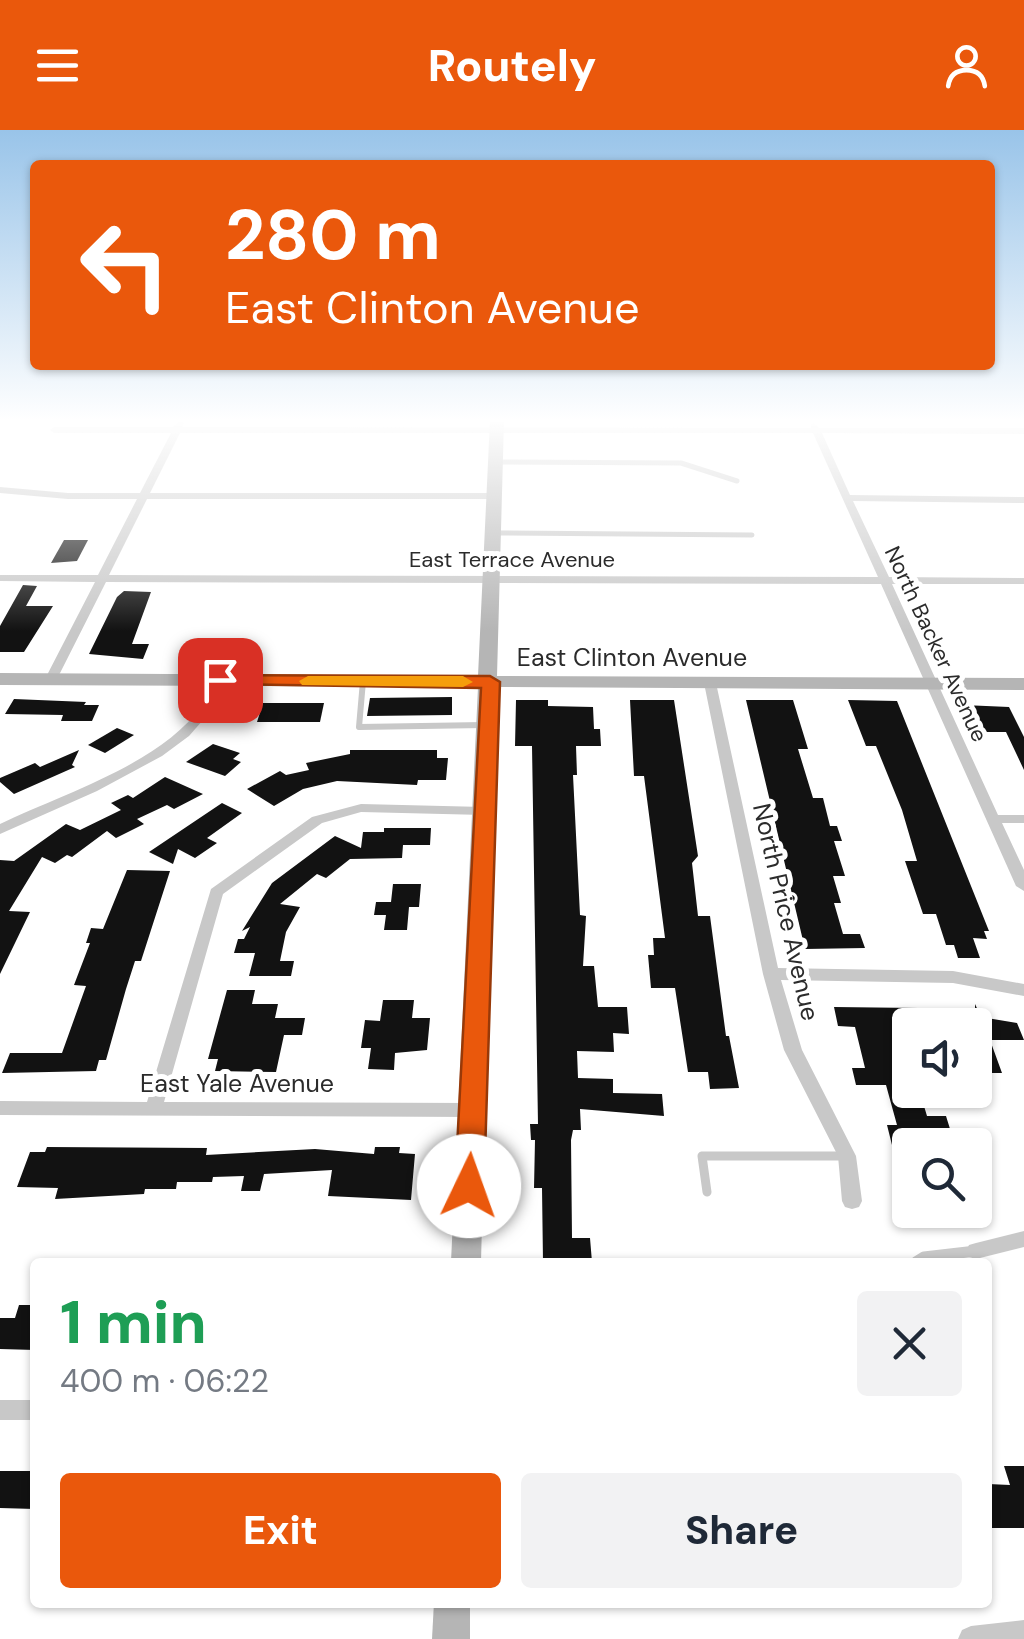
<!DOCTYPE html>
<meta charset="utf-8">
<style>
:root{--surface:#fff;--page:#f2f2f3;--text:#1f2937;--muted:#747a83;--accent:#ea580c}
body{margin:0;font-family:"DM Sans",sans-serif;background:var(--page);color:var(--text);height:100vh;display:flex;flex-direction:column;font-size:38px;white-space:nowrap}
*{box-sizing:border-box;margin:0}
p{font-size:32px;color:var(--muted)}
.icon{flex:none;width:55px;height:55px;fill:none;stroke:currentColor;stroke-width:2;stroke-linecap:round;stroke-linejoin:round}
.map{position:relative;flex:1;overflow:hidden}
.side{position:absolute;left:30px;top:1128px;width:962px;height:350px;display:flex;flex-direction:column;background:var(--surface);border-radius:10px;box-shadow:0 2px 8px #0004}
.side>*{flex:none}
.top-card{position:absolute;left:30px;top:30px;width:965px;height:210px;border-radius:10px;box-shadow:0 2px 8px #0004;background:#ea580c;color:#fff;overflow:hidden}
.buttons{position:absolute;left:892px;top:878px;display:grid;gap:20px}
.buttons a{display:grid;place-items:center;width:100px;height:100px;border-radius:10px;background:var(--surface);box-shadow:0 2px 8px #0004;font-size:50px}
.pin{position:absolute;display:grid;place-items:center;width:85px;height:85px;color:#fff;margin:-42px;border-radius:20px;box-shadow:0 5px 15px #0006}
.me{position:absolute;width:110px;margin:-55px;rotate:3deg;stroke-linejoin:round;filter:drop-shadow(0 0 8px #0008)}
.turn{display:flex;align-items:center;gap:35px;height:210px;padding:0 30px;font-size:45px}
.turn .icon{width:130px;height:130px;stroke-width:2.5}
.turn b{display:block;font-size:70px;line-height:85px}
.round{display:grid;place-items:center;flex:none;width:105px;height:105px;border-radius:10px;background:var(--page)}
.summary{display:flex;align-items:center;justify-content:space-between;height:170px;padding:0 30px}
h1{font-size:60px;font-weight:800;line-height:75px;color:#1e9e55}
.action{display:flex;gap:20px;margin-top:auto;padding:20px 30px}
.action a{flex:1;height:115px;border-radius:10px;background:var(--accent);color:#fff;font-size:40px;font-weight:800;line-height:115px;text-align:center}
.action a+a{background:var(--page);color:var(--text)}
header{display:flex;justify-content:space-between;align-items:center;height:130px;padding:0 30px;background:var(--accent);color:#fff;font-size:45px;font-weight:800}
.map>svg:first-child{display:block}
.building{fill:#121212}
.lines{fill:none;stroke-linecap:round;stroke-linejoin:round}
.lane-far3{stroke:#c8c8c8;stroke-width:5}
.lane-far2{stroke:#c8c8c8;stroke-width:6}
.lane-far1{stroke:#c8c8c8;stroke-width:9}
.lane{stroke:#c8c8c8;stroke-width:11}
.street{fill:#c8c8c8;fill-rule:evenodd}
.secondary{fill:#b5b5b5;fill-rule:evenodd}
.route{fill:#ea580c;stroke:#983908;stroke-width:2.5}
.slow{fill:#f59e0b}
.labels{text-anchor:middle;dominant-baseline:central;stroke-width:10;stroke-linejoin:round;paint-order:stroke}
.far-street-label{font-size:22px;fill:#2b2b2b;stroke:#fff}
.street-label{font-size:25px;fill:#2b2b2b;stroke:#fff}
</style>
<header><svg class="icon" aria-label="menu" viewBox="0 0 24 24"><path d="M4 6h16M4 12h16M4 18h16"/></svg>Routely<svg class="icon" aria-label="person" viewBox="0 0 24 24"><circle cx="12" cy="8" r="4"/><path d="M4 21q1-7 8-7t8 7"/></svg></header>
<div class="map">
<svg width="1024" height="1509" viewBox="0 0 1024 1509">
<rect width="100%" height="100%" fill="#fff"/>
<g class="building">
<path d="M64,410h24l-11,21 -26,2z"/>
<path d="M23,455l14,1 -11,20h27l-29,46h-24v-26z"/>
<path d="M124,461l27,1 -19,52h17l-6,15 -54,-5 28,-57z"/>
<path d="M452,567v18l-85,1 3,-18z"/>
<path d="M14,569l72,3 -2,3h15l-7,16h-31l2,-6 -58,-1z"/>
<path d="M516,570h32v6l45,1 1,22h6l1,17h-25l1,29h-4l7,140 6,1 -3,50h11l4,41h29l2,27 -16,-1 1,19 -37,-1 1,27 35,1v14l49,1 2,22 -84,-7 1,21h-8l-2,10 1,98h18l2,24h-49l-1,-74h-8l1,-48h-4l-1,-16h8l-6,-378h-17z"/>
<path d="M630,570h44l24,156 -6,7 6,53h12l16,120h3l10,52 -29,1 -2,-17h-20l-13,-84h-24l-3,-33h6l-1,-17h12l-21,-162h-10z"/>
<path d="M746,570h47l15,49h-10l15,49h10l7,28h7l5,15h-8l11,35h-12l8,27h-7l9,31h17l5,14 -60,1z"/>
<path d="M848,570l49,1 92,230h-5l3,8 -14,-1 7,20h-22l-4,-13h-8l-10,-31h-13l-18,-53h12l-15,-51 -26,-64h-10z"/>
<path d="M263,573h61l-4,19h-63z"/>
<path d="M963,575l46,2 15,30v33l-18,-38h-31z"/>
<path d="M117,598l17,7 -29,18 -17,-8z"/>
<path d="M213,614l27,9 -7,6 8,3 -16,14 -39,-14z"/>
<path d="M79,620l-7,15 3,2 -61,27 -14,-12v-4l35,-15 5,4z"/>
<path d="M350,620h87v8h11l-2,22h-28l-1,5 -80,-4 -34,8 -29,17 -27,-17 33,-18 6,4 23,-5 -3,-7 44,-9z"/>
<path d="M165,647l38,17 -29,15 -7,-4 -30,14 7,5 -28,14 -9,-7 -35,26 -5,-2 -12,8 -13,-6 -33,54 21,1 -30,62v-114l14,1 52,-37 14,6 41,-20 -10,-7 17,-8 5,3z"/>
<path d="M222,673l20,10 -35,25 10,5 -22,15 -17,-9 -5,15 -24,-12z"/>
<path d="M384,698h47l-1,17h-27l-1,13 -52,1 -24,19 -9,-4 -37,30 20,3 -14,25 -6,29h14l-3,15h-42l6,-23h-21l4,-14h6l6,-12 -8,4 30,-48 63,-47 26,12 2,-16h21z"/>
<path d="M127,740l43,1 -29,90h-6l-9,28 -20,71h-7l-3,11 -94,2 8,-20h52l24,-67 -12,-1 16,-42h-4l5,-15 12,1z"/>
<path d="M393,754h28l-2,23h-10l-2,23h-23l2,-15h-12l2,-13h15z"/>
<path d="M227,860h28l-3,14h26l-3,14h30l-3,17h-18l-8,37 -61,-1 3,-12h-10z"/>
<path d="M383,870h31l-2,18h18l-3,32 -32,3 -1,17 -26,-1 3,-21h-10l4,-28 15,1z"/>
<path d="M975,874l6,13 36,6 7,17h-34l12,33h-13l3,7h-17z"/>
<path d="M834,877l84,1 5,17 -26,2 13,46v23h11l6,20h19l9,29h-63l-5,-20h10l-11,-40h-30l-4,-17h13l-10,-41 -17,-1z"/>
<path d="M47,1017l160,1 -1,7 109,-6 59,5 1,-7h25l-1,6 16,1 -4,46 -83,-4 4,-26 -68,4 -4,17h-19l3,-15 -31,1 -1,5h-35l-1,7h-31l-1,5 -89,5 3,-11 -41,-1 13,-35h15z"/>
<path d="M19,1175h16v45l-35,-1v-31h15z"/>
<path d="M1004,1336h20v62h-36v-44l22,1z"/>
<path d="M0,1341h35v38l-35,-1z"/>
</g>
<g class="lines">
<g class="lane-far3">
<path d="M497,332l184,1 56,18"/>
<path d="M495,403l257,2"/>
</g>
<path class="lane-far2" d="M363,551l-4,46 125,-2"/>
<path class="lane-far1" d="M707,1062l-5,-36h145"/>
<path class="lane" d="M916,1132l8,-5 52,-6"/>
<g class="street">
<path d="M180,290l4,3 -2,4 629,1v-4l3,-1 5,5h205v6l-202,-1 28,62 174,2v6l-171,-2 36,76 135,1v6h-132l106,231h26v8h-22l22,47v21l-8,-5 -135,-302 -775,-2 -49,97 -2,3h-8l-2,-3 50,-97 -95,-1v-6h98l39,-76h-69l-68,-6v-6l68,6h72l31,-60h-117l-4,-3 4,-3h119zM180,303h633l65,144 -769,-2 38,-76h349l5,-3 -5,-3h-346z"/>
<path d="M220,547l6,4 -16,31 -21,24 -27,20 -65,35 -97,43v-10c60,-29 163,-61 201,-118 6,-8 9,-19 15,-28z"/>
<path d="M710,549l6,4 62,285 175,3 71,13v12l-71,-13 -172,-3 21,70 54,106 6,45 -3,6 -7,2 -7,-2 -3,-6 -4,-45 -54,-106 -21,-76 -59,-291z"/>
<path d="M361,674l123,3 7,4 -7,4 -123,-3 -39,11 -99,71 -59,208 309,1 6,2 3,5 -3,5 -6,2 -473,-2v-14l147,1 64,-213 101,-72z"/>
<path d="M1024,1101v16l-48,12 -7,-2 -3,-6 3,-6 7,-2z"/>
<rect x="0" y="1270" width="35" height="20"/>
<path d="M1024,1490v19h-66l4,-9 9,-4z"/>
</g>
<g class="secondary">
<path d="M490,290h14l-7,256 527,2v12l-528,-3 -15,575h-30l27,-575 -478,-2v-12l478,3z"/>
<path d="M434,1472h36v37h-38z"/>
</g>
</g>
<linearGradient id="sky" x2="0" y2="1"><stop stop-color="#99c4e9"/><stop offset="0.58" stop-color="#fff"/><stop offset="1" stop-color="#fff" stop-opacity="0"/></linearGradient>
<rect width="1024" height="501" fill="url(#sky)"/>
<path class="route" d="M220,545l270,1 10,6 -16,504 -5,9 -10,3 -10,-3 -4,-9 26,-498 -268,-4 -2,-4z"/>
<path class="slow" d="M308,546h155l10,6 -10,5 -161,-2 -3,-4z"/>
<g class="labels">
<g class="far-street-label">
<text x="512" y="429">East Terrace Avenue</text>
<text transform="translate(936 514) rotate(65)">North Backer Avenue</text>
</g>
<g class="street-label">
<text x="632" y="527">East Clinton Avenue</text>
<text transform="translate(786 782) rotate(77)">North Price Avenue</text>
<text x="237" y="953">East Yale Avenue</text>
</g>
</g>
</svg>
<div class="buttons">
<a><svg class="icon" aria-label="sound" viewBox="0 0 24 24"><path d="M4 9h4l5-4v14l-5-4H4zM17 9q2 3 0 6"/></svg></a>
<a><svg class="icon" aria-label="search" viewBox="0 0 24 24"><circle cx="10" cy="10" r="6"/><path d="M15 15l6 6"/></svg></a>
</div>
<div class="pin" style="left:220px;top:550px;background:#d93025"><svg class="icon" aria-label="arrive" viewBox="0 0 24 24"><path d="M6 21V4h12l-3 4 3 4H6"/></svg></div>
<svg class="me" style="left:469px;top:1056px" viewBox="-20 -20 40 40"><circle r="19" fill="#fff"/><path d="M0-13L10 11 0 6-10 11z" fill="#ea580c"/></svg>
<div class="top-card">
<div class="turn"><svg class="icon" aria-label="left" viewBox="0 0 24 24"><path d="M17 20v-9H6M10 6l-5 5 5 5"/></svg><div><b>280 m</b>East Clinton Avenue</div></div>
</div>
<section class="side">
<div class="summary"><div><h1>1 min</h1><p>400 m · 06:22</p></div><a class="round"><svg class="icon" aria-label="close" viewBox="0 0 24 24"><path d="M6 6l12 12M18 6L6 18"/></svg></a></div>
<div class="action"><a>Exit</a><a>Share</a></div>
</section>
</div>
